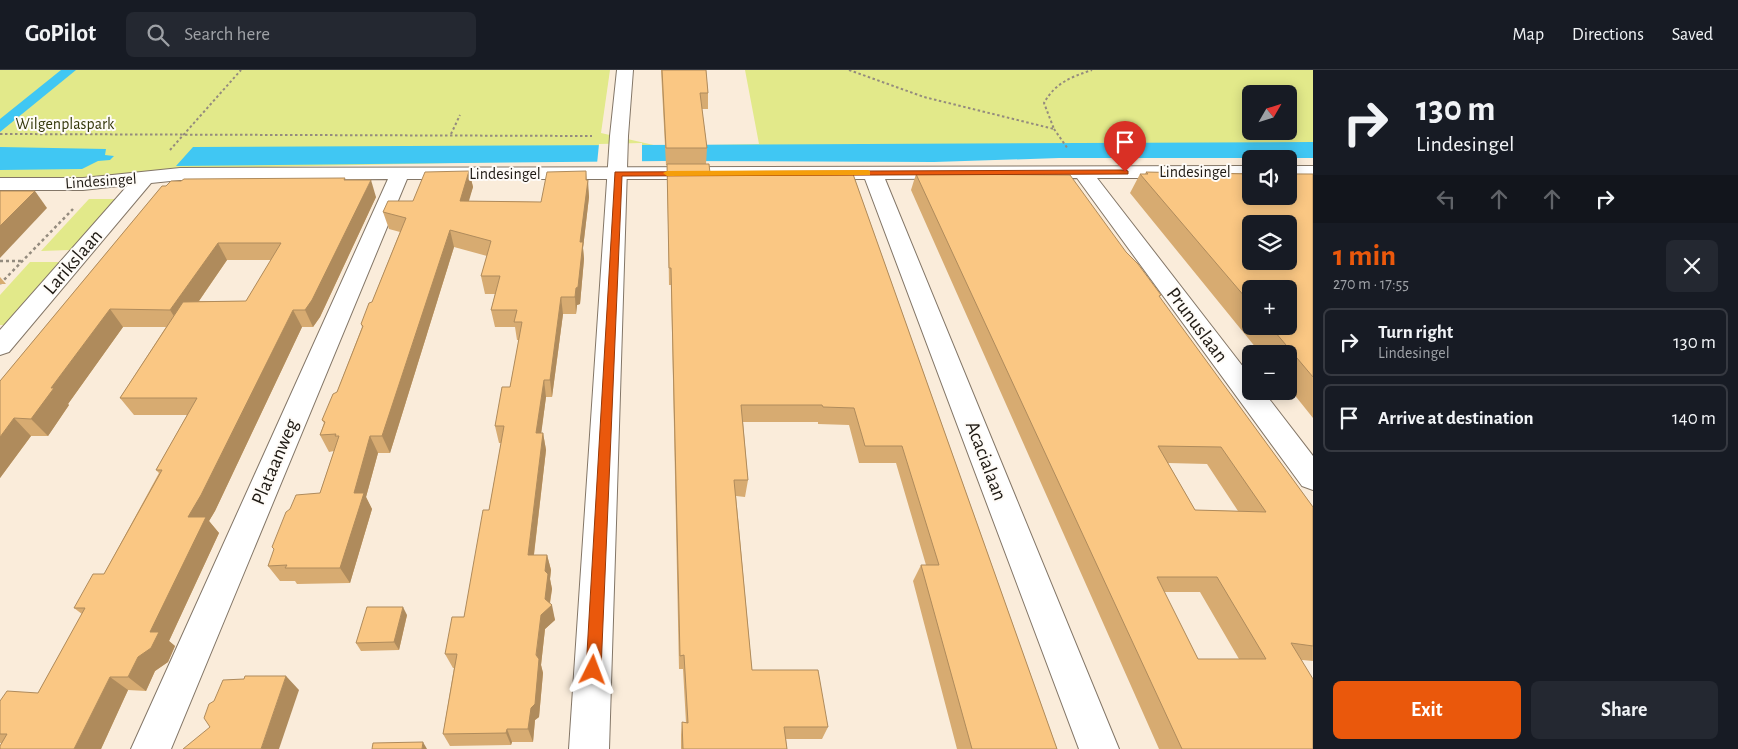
<!DOCTYPE html>
<meta charset="utf-8">
<style>
:root{--surface:#171b24;--page:#242831;--text:#f1f3f6;--muted:#9ea1a6;--line:#363941;--accent:#ea580c}
body{margin:0;font-family:"Alegreya Sans",sans-serif;background:var(--page);color:var(--text);height:100vh;display:flex;flex-direction:column;font-size:19px;white-space:nowrap}
*{box-sizing:border-box;margin:0}
p{font-size:16px;color:var(--muted)}
.icon{flex:none;width:28px;height:28px;fill:none;stroke:currentColor;stroke-width:2;stroke-linecap:round;stroke-linejoin:round}
.map{position:relative;flex:1;overflow:hidden}
.side{display:flex;flex-direction:column;background:var(--surface);width:425px}
.side>*{flex:none}
.guide{background:#171b24;color:var(--text);overflow:hidden}
.needle{width:32px;rotate:51deg}
.buttons{position:absolute;left:1242px;top:15px;display:grid;gap:10px}
.buttons a{display:grid;place-items:center;width:55px;height:55px;border-radius:8px;background:var(--surface);box-shadow:0 2px 12px #0003;font-size:25px}
.pin{position:absolute;display:grid;place-items:center;width:42px;height:42px;color:#fff;margin:-51px -21px;border-radius:50% 50% 50% 0;rotate:-45deg;box-shadow:0 0 5px #0007}
.pin .icon{rotate:45deg}
.me{position:absolute;width:55px;margin:-28px;rotate:3deg;stroke-linejoin:round;filter:drop-shadow(0 0 4px #0008)}
.turn{display:flex;align-items:center;gap:18px;height:105px;padding:0 20px;font-size:22px}
.turn .icon{width:65px;height:65px;stroke-width:2.5}
.turn b{display:block;font-size:35px;line-height:42px}
.lanes{display:flex;align-items:center;height:48px;padding:0 20px;background:#0003;justify-content:center;gap:25px;direction:ltr}
.lanes .off{opacity:.35}
.round{display:grid;place-items:center;flex:none;width:52px;height:52px;border-radius:8px;background:var(--page)}
.summary{display:flex;align-items:center;justify-content:space-between;height:85px;padding:0 20px}
h1{font-size:30px;font-weight:700;line-height:38px;color:var(--accent)}
.primary-button{display:flex;gap:10px;margin-top:auto;padding:10px 20px}
.primary-button a{flex:1;height:58px;border-radius:8px;background:var(--accent);color:#fff;font-size:20px;font-weight:700;line-height:58px;text-align:center}
.primary-button a+a{background:var(--page);color:var(--text)}
ul{padding:0;list-style:none}
li{display:flex;align-items:center;gap:15px;height:68px;margin:0 10px 8px;padding:0 10px;border:2px solid var(--line);border-radius:8px}
li div{flex:1}
li b{display:block;font-size:19px}
li em{font-style:normal}
header{display:flex;align-items:center;gap:30px;box-sizing:border-box;height:70px;padding:0 25px;background:var(--surface);border-bottom:1px solid var(--line)}
header strong{font-size:24px}
nav{display:flex;gap:28px;margin-inline-start:auto;font-size:18px}
.search{width:350px;height:45px;background:var(--page);display:flex;align-items:center;gap:12px;box-sizing:border-box;padding:0 18px;border-radius:8px;color:var(--muted);font-size:19px}
main{display:flex;flex:1;min-height:0}
.map>svg:first-child{display:block}
.green{fill:#e2e98a;fill-rule:evenodd}
.water{fill:#40c7f3}
.pier{fill:#faecda}
.lines{fill:none;stroke-linecap:round;stroke-linejoin:round}
.minor-casing{stroke:#837667;stroke-width:2}
.tertiary-casing{stroke:#837667;stroke-width:2}
.path-far1{stroke:#948b7e;stroke-width:2;stroke-dasharray:2.5 2.5;stroke-linecap:butt}
.path{stroke:#948b7e;stroke-width:2.5;stroke-dasharray:3 3;stroke-linecap:butt}
.minor{fill:#fff;fill-rule:evenodd}
.tertiary{fill:#fff;fill-rule:evenodd}
.wall{fill:#d7ab71;fill-rule:evenodd}
.shaded-wall{fill:#af8b5c}
.building{fill:#fac783;stroke:#af8b5c;fill-rule:evenodd}
.route{fill:#ea580c;stroke:#983908}
.slow{fill:#f59e0b}
.labels{text-anchor:middle;dominant-baseline:central;stroke-width:4;stroke-linejoin:round;paint-order:stroke}
.far-park-label{font-size:16px;fill:#35380b;stroke:#fefbf7}
.far-street-label{font-size:16px;fill:#1f1a14;stroke:#fefbf7}
.street-label{font-size:20px;fill:#1f1a14;stroke:#fefbf7}
</style>
<header>
<strong>GoPilot</strong>
<div class="search"><svg class="icon" aria-label="search" viewBox="0 0 24 24"><circle cx="10" cy="10" r="6"/><path d="M15 15l6 6"/></svg>Search here</div>
<nav><a>Map</a><a>Directions</a><a>Saved</a></nav>
</header>
<main>
<div class="map">
<svg width="1313" height="679" viewBox="0 0 1313 679">
<rect width="100%" height="100%" fill="#faecda"/>
<g class="green">
<path d="M0,0h610l-9,63 57,13 101,-2 -14,-74h568v81l-395,2 -749,16 -76,10 -93,1zM1251,24h38v37h-38z"/>
<path d="M89,129h27l-46,51 -29,1z"/>
<path d="M30,192h30l-56,63h-4v-30z"/>
</g>
<g class="water">
<path d="M61,0h15l-76,62v-13z"/>
<path d="M1313,72v16h-254l-125,4 -270,-1 -488,5 17,-19z"/>
<path d="M0,77l106,2 -1,6 9,1 -4,4 -12,1 -16,8 -82,1z"/>
</g>
<path class="pier" d="M642,73v20l-45,1 2,-20z"/>
<g class="lines">
<g class="minor-casing">
<g id="minor">
<path d="M1251,96v12h-154l154,199v14h12l50,65v34l-11,-4 -225,-308 -192,1 234,570h-40l-214,-570h-458l-236,570h-40l257,-570 -208,1 -29,3 -142,169 -9,3v-25l128,-145 -45,5h-83v-12h83l97,-10z"/>
<rect x="1289" y="96" width="24" height="12"/>
</g>
</g>
<g class="tertiary-casing">
<path id="tertiary" d="M617,0h16l-5,66 -19,613h-40l41,-613z"/>
</g>
<g class="path-far1">
<path d="M849,0l75,27 130,32 -10,-26c11,-20 27,-26 48,-33"/>
<path d="M1054,59l14,20"/>
<path d="M0,64l592,2"/>
<path d="M451,64l9,-19"/>
<path d="M170,80l71,-80"/>
</g>
<g class="path">
<path d="M0,191h22"/>
<path d="M0,214l73,-75"/>
</g>
<use href="#minor" class="minor"/>
<use href="#tertiary" class="tertiary"/>
</g>
<g class="wall">
<path d="M661,0h45l2,23v16h-6l5,39 -1,16 4,9 143,1 204,575h-100l-44,-168 8,-16h5l-30,-102h-37l-10,-38 -31,-1v-2h-75l5,58 -3,17 -9,-1 16,174 76,57 -6,12h-36l1,10h-106v-14l1,-13 4,1 -3,-54h-4l-8,-384h-2l-2,-120h-1z"/>
<path d="M469,101l4,16 -5,14 73,1 46,-22 2,17 -6,51 1,11 -4,45 -3,1 -1,9h-13l-11,83h-6l-5,36h2l3,17 -12,105h13l4,15 -1,9 2,10 -2,15 5,16 -10,9 -4,36 2,8 -4,44 -4,3 -2,22h-21l-1,3 -61,1 -7,-12 11,-66h-1l-8,-14 19,-37 25,-107 12,-67h-2l-4,-17 15,-39 9,-47h-2l-2,-13h-20l-4,-17 4,-16h-10l-4,-18 6,-20 -33,-9 -64,206h-12l-12,44 6,12 -22,74 -53,1 -2,-3h-15l-12,-15 52,-73 14,-42 -5,1 -9,-17 4,-12 -2,-3 15,-28 25,-65 -1,-3 11,-22 28,-70 -11,-3 -6,-17 30,-11z"/>
<path d="M1146,102l167,2v244l-24,-30v-34h-28l-131,-161 10,-19h5zM1251,219l38,37h-38z"/>
<path d="M916,104l245,121 -2,2 154,210v154l-11,-1 11,89h-154l-248,-559zM1168,393l39,1 31,47 -43,-1zM1164,522h36l39,67h-41z"/>
<path d="M345,110l31,17 -56,120 -7,10h-11l-87,184 -6,10 10,12 -50,108 6,5 -7,16 -13,9 -9,20 -18,-1 -27,59h-101l1,-6h-1v-42l38,-8 44,-79 -8,-6 30,-34 55,-101 -3,-3 31,-55h-53l-14,-17 46,-71h-43l-55,77 1,1 -21,31h-17l-31,42v-97l162,-195zM227,190h44l-25,41h-47z"/>
<path d="M0,207l6,7h-6z"/>
<path d="M407,545l-8,35 -38,1 -5,-8z"/>
</g>
<g class="shaded-wall">
<path d="M469,101l4,16 -9,31 -4,-17z"/>
<path d="M586,101l1,14 1,-5 1,17 -6,51 1,11 -4,45 -3,1 -1,9 -1,-17 5,-55z"/>
<path d="M371,110l5,17 -56,120 -7,10 -8,-17z"/>
<path d="M35,121l12,17 -47,50v-32z"/>
<path d="M450,160l4,17 -64,206 -8,-17z"/>
<path d="M218,173l9,17 -46,67 -11,-17z"/>
<path d="M561,227l2,17 -11,83 -2,-17z"/>
<path d="M110,239l13,18 -55,77 1,1 -21,31 -17,-17 20,-31z"/>
<path d="M293,240l9,17 -87,184 -6,10 10,12 -50,108 6,5 -7,16 -13,9 -9,20 -18,-14 22,-45 38,-115z"/>
<path d="M544,310l2,17 -7,53 -3,-17z"/>
<path d="M14,348l17,18 -31,42v-41z"/>
<path d="M543,363l3,17 -14,120 -4,-15z"/>
<path d="M370,366l8,17 -12,44 6,12 -22,74 -10,-15 14,-75z"/>
<path d="M547,485l4,15 -1,9 2,10 -3,18 3,-2 3,15 -10,9 -4,36 2,8 -4,44 -4,3 -2,22 -5,-13 13,-114 4,-16v-28z"/>
<path d="M403,537l4,8 -8,35 -5,-8z"/>
<path d="M286,606l13,14 -20,59h-18z"/>
<path d="M110,607l18,13 -27,59h-27z"/>
<path d="M507,659l5,13 -1,3 -5,-12z"/>
<path d="M423,672l4,7h-5z"/>
</g>
<g class="building">
<path d="M662,0h44l2,23h-8l7,55h-41z"/>
<path d="M667,94h42l1,9 143,1 204,575h-85l-51,-184h18l-37,-119h-37l-11,-38 -31,-1 -1,-2h-81l7,75h-14l18,190h66l10,57h-44l3,22h-104l-1,-27 6,1 -4,-68 -4,1 -9,-388h-2z"/>
<path d="M469,101l-9,30 81,1 6,-30 39,-1v9h2l-8,62h3l-5,45 -2,1 -1,9h-14l-11,83h-6l-8,53h7l-15,122h19l-2,16 3,3 -3,25 7,6 -11,10 -5,40 3,4 -4,45 -4,4 -3,21h-21l-1,4 -63,1 14,-80h-12l7,-37h12l19,-107h6l15,-84h-9l7,-39h8l12,-65h-8l3,-12h-26l9,-34h-19l10,-35 -41,-11 -68,206h-12l-16,57h10l-24,75h-55l2,-3 -19,1 6,-17 -2,-2 14,-35 4,-3 6,-14 24,-2 19,-57h-4l1,-2 -16,1 5,-13 -3,-2 11,-26 4,-2 26,-66 -2,-2 8,-21 3,-1 34,-84 -23,-6 5,-11h25l12,-29z"/>
<path d="M1146,102l105,2v22h38v-22h24v203l-43,-51h19v-37h-38v15l-111,-130h8zM1251,154h38v37h-38z"/>
<path d="M916,104l154,1 56,77 12,12 23,31 -2,1 154,211v139l-22,-3 22,36v70h-131zM1158,376l63,1 45,65 -71,-2zM1157,507h60l49,82h-68z"/>
<path d="M345,108l-1,2h27l-59,120 -7,10h-12l-92,185 -13,22h18l-56,115h9l-8,16 -13,9 -10,20h-18l-36,72h-74v-3l7,-12h-7v-33l7,-10 31,2 47,-85h-11l19,-34h11l58,-104h-6l41,-72h-77l63,-96 63,-1 35,-58h-63l-48,67 -60,-1 -59,79h3l-23,31 -17,-1 -14,19v-56l162,-195h4l5,-5h10l3,-2z"/>
<path d="M0,121h35l-35,35z"/>
<path d="M367,537h36l-9,35 -38,1z"/>
<path d="M245,606h41l-25,73h-78l27,-22 -6,-9 5,-14 5,-3 9,-21 21,-1z"/>
<path d="M423,672l-1,7h-50l1,-6z"/>
</g>
<path class="route" d="M1125,100l3,1v3l-506,2 -21,494 -3,5 -5,2 -5,-2 -2,-5 29,-498z"/>
<path class="slow" d="M868,100l2,1v4l-203,1 -4,-3 4,-2z"/>
<g class="labels">
<g class="far-park-label">
<text x="65" y="54">Wilgenplaspark</text>
</g>
<g class="far-street-label">
<text x="1195" y="102">Lindesingel</text>
<text x="505" y="104">Lindesingel</text>
<text transform="translate(101 111) rotate(-4)">Lindesingel</text>
</g>
<g class="street-label">
<text transform="translate(73 192) rotate(-49)">Larikslaan</text>
<text transform="translate(1197 255) rotate(53)">Prunuslaan</text>
<text transform="translate(986 391) rotate(69)">Acacialaan</text>
<text transform="translate(275 392) rotate(-67)">Plataanweg</text>
</g>
</g>
</svg>
<div class="buttons">
<a><svg class="needle" viewBox="-14 -14 28 28"><path d="M0-13l5 13h-10z" fill="#e53935"/><path d="M0 13l5-13h-10z" fill="#9ea1a6"/></svg></a>
<a><svg class="icon" aria-label="sound" viewBox="0 0 24 24"><path d="M4 9h4l5-4v14l-5-4H4zM17 9q2 3 0 6"/></svg></a>
<a><svg class="icon" aria-label="layers" viewBox="0 0 24 24"><path d="M12 4l9 5-9 5-9-5zM3 14l9 5 9-5"/></svg></a>
<a>+</a>
<a>−</a>
</div>
<div class="pin" style="left:1125px;top:102px;background:#d93025"><svg class="icon" aria-label="arrive" viewBox="0 0 24 24"><path d="M6 21V4h12l-3 4 3 4H6"/></svg></div>
<svg class="me" style="left:593px;top:600px" viewBox="-20 -20 40 40"><path d="M0-17L14 15 0 8-14 15z" fill="#ea580c" stroke="#fff" stroke-width="4"/></svg>
</div>
<section class="side">
<div class="guide">
<div class="turn"><svg class="icon" aria-label="right" viewBox="0 0 24 24"><path d="M7 20v-9h11M14 6l5 5-5 5"/></svg><div><b>130 m</b>Lindesingel</div></div>
<div class="lanes"><svg class="icon off" aria-label="left" viewBox="0 0 24 24"><path d="M17 20v-9H6M10 6l-5 5 5 5"/></svg><svg class="icon off" aria-label="ahead" viewBox="0 0 24 24"><path d="M12 20V5M6 11l6-6 6 6"/></svg><svg class="icon off" aria-label="ahead" viewBox="0 0 24 24"><path d="M12 20V5M6 11l6-6 6 6"/></svg><svg class="icon" aria-label="right" viewBox="0 0 24 24"><path d="M7 20v-9h11M14 6l5 5-5 5"/></svg></div>
</div>
<div class="summary"><div><h1>1 min</h1><p>270 m · 17:55</p></div><a class="round"><svg class="icon" aria-label="close" viewBox="0 0 24 24"><path d="M6 6l12 12M18 6L6 18"/></svg></a></div>
<ul>
<li><svg class="icon" aria-label="right" viewBox="0 0 24 24"><path d="M7 20v-9h11M14 6l5 5-5 5"/></svg><div><b>Turn right</b><p>Lindesingel</p></div><em>130 m</em></li>
<li><svg class="icon" aria-label="arrive" viewBox="0 0 24 24"><path d="M6 21V4h12l-3 4 3 4H6"/></svg><div><b>Arrive at destination</b></div><em>140 m</em></li>
</ul>
<div class="primary-button"><a>Exit</a><a>Share</a></div>
</section>
</main>
